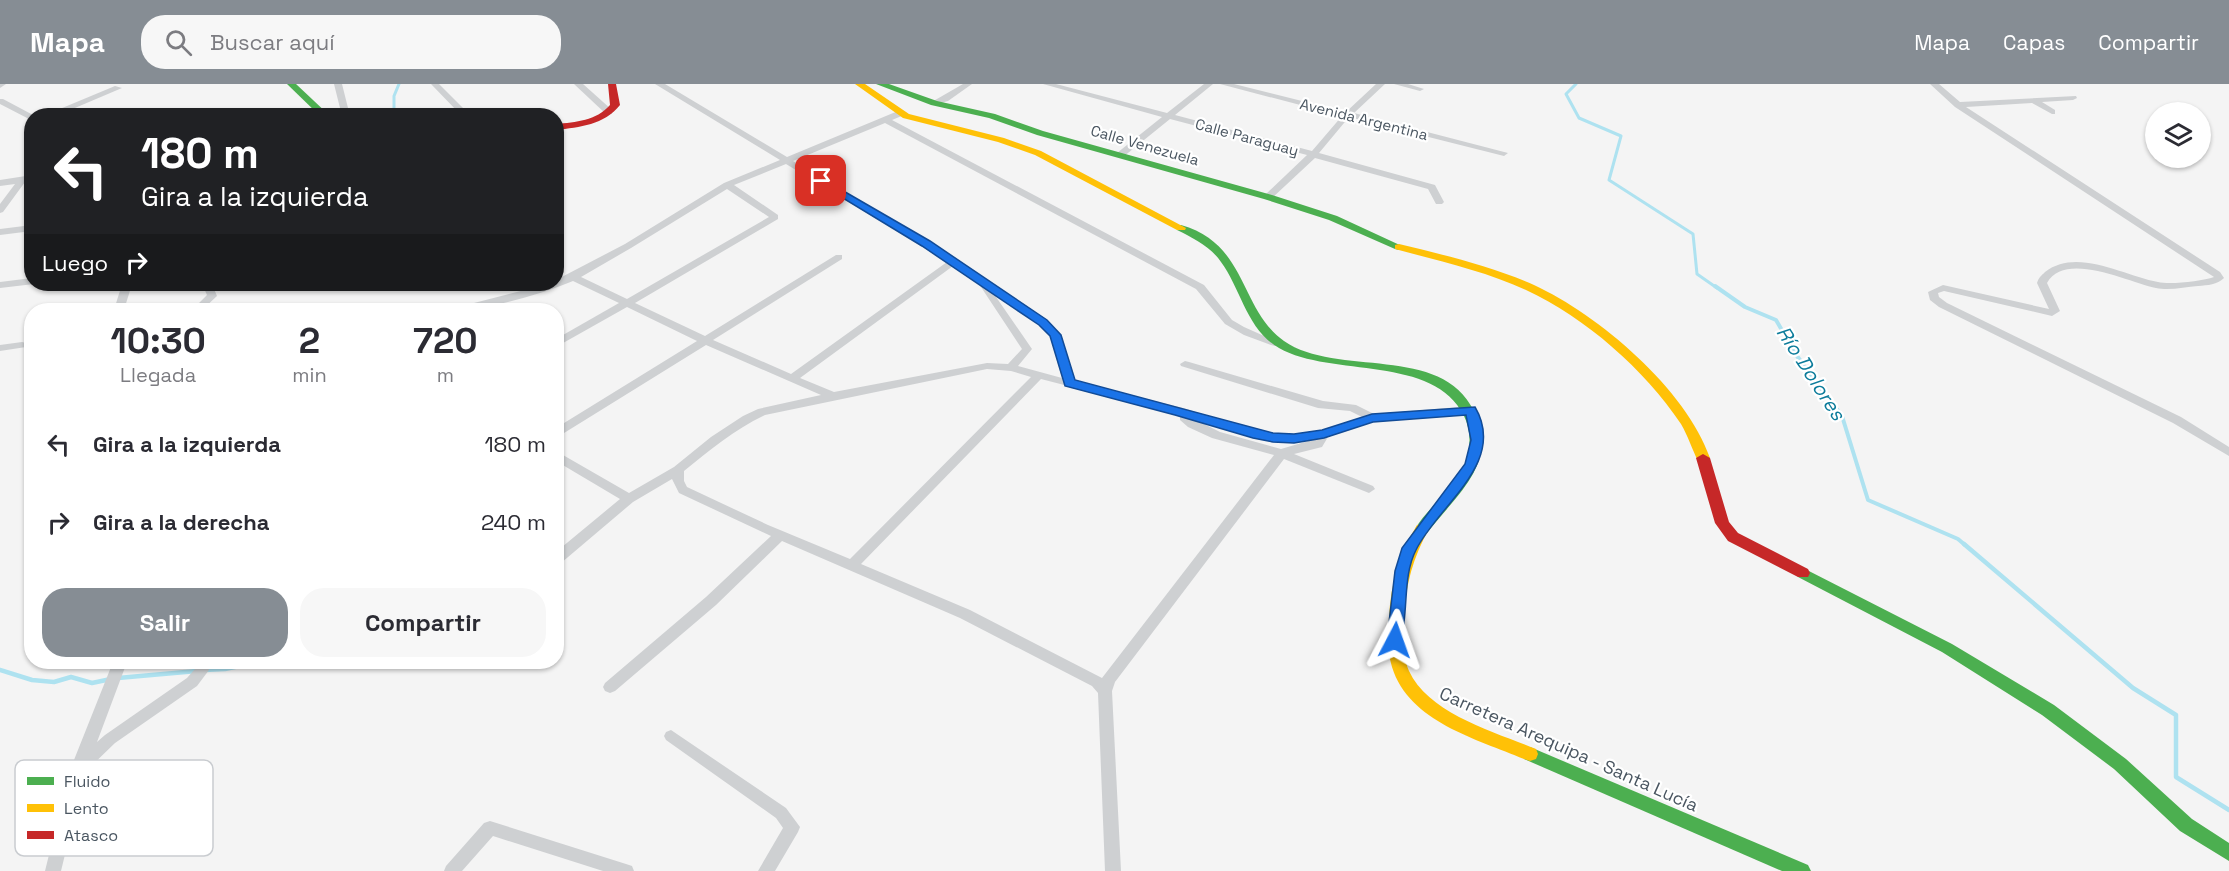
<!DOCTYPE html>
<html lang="es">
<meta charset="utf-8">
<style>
:root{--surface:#fff;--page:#f7f7f7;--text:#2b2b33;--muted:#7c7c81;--accent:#868d94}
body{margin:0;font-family:"Space Grotesk",sans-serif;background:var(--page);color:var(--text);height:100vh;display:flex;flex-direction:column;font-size:22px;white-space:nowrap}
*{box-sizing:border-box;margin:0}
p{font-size:20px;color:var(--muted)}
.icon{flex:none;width:33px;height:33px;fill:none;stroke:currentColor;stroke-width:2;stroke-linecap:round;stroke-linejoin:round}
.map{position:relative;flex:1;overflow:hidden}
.panel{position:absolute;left:24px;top:219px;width:540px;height:366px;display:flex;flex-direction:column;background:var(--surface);border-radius:24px;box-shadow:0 2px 4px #0004}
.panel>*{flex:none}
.banner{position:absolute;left:24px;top:24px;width:540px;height:183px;border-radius:24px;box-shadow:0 2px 4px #0004;background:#202124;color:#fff;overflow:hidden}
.controls{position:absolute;left:2145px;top:18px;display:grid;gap:12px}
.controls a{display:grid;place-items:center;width:66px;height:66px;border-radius:50%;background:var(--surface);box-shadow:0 2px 4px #0004;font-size:30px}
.pin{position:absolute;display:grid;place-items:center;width:51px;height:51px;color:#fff;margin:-26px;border-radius:12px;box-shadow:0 3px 9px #0006}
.me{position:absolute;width:66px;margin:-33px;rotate:4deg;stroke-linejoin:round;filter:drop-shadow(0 0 4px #0008)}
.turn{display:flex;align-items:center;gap:21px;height:126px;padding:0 18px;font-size:27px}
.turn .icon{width:78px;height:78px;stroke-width:2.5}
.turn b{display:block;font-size:42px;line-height:51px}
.then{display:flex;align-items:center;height:57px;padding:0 18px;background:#0003;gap:12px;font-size:22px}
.eta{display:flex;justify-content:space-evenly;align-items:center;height:102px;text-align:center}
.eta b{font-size:36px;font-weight:700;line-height:42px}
.button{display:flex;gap:12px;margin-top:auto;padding:12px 18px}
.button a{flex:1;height:69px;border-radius:24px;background:var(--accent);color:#fff;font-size:24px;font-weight:700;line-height:69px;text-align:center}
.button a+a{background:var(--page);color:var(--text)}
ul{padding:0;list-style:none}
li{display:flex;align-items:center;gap:18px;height:78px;padding:0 18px}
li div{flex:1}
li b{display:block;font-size:22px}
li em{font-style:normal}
header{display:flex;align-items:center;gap:36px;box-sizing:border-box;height:84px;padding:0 30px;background:var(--accent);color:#fff}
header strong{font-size:28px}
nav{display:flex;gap:33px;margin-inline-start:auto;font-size:21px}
.search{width:420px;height:54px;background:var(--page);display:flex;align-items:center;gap:15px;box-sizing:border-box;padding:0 21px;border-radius:24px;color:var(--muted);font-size:22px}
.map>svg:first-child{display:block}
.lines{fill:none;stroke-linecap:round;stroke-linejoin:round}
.stream-far2{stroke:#aee2f0;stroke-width:3}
.stream-far1{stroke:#aee2f0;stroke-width:4}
.stream{stroke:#aee2f0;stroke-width:4.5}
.street{fill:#ced0d2;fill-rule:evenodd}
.fast{fill:#4caf50;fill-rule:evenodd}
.slow{fill:#ffc107;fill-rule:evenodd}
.jam{fill:#c62828;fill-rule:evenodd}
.route{fill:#1a73e8;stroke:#114b97;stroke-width:1.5}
.labels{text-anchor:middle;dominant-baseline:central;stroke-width:4.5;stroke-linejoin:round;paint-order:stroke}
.far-street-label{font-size:15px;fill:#4a5661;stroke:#fff}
.street-label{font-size:18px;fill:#4a5661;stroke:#fff}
.water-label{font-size:20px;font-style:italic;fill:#0c7c9b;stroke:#fff}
.key{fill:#fff;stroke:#c9ccd0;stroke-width:1.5}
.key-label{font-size:16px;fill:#4a5661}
</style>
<header>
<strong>Mapa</strong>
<div class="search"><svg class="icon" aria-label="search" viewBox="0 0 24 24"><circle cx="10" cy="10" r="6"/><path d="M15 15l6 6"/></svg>Buscar aquí</div>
<nav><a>Mapa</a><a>Capas</a><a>Compartir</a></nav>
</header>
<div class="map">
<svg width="2229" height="787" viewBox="0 0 2229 787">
<rect width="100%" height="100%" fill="#f4f4f4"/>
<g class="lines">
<g class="stream-far2">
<path d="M1576,0l-10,10 13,24 42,18 -12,44 84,54 4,40 20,14"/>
<path d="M394,32v-20l5,-12"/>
</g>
<path class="stream-far1" d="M1715,202l30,21 31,13 21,36 45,60 26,84 90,39 7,6"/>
<g class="stream">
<path d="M1964,460l169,144 43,27v62l53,33"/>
<path d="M0,586l32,10 22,2 17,-5 21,6 19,-4"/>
<path d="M205,586l20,-1 35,-7"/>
<path d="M118,594l79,-7"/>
</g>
<g class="street">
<path d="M0,0h6l-6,4z"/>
<path d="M334,0h8l8,32h-8z"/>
<path d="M431,0h8l27,27v5h-8l1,-3z"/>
<path d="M574,0h9l29,26v4h-6z"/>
<path d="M655,0h10l122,73 111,-46h6v4l-12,5 312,165 28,35 12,7 36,16 -5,3 -4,-1 -27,-10 -19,-11 -29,-35 -311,-166 -92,38 136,81 118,78 13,15 14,46 109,27 71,22 19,3 21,2 29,-5 39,-13 -12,-6 -32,-3 -137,-42 -1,-2 5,-3 4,1 134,39 33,4 18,9 97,-8 6,4 -6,4 -98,8 -45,15 -6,10 -28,7 79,32 2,3 -6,4 -85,-34 -169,223 -3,9 9,180h-16l-7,-178 -6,-7 -132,-68 -178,-77 -66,64 -101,86 -5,2 -5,-2 -2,-4 2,-4 101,-86 65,-61 -92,-43 -7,-14 -39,23 -72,61 -5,2v-13l64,-53 -64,-38v-10l73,42 45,-26 37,-30 32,-21 15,-7 63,-14 -115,-50 -150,93v-10l141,-87 -70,-34 -71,40v-8l63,-36 -46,-22c-49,20 -111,35 -164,29l5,-3 60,-4 74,-19h8v-4l69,-36 99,-61 56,-23zM786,80l161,98 -156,112 -78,-34 129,-81v-4h-6l-131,81 -70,-33 143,-84v-4l-44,-30zM727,105l42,28 -142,82 -46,-22 50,-29zM953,182l26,18 43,65 -14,15 -21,-1 -153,29 -34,-14zM994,210l45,30 11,12 12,42 -44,-12 14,-17zM987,285l24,2 20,6 -181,182 -82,-34 -81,-38 -3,-6v-10c26,-21 51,-42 81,-56zM1041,295l139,36v5l8,7 24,11 62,17 -172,223 -132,-68 -109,-46zM1194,335c40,13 78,27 121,20l-34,10 -61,-17z"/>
<path d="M963,0h9l-24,17 -14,4 -4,-2z"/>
<path d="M1043,0h13l111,29 37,-29h9l-38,31 137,36 30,-35 -122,-32h14l112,28 30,-28h9l-31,29 154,40 -4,3 -155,-39 -30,36 116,32 9,17 -2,2h-6l-8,-15 -113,-31 -44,41 -3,1 -5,-3 2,-2 42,-40 -137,-36 -47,38h-6v-4l45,-36z"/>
<path d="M1394,0h14l16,5 -4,2z"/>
<path d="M1930,0h9l21,18 116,-6 1,2 -4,2 -31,2 13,8v4h-3l-20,-11 -66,4 254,165 4,6c-7,7 -16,7 -26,8 -13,1 -29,5 -42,2 -26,-5 -91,-38 -109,-5l13,28 -8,5 -108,-25 -6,2 1,4 8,6 234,114 48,30v9l-56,-33 -234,-116 -9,-7 -2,-8 15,-7 106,24 -12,-26c2,-6 4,-7 8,-11 32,-25 79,4 113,10 12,3 44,-1 56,-5l-259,-170z"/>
<path d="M115,2l7,2 -66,28h-13z"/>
<path d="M0,15h3l32,17h-3v3h-3l-29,-15z"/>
<path d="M174,26l17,6h-48l4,-2z"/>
<path d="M32,91v6l-7,1 -22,30 -3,1v-9l15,-20 -15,2v-6z"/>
<path d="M32,141v6l-32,4v-6z"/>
<path d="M32,194v6h2l-34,4v-6z"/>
<path d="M122,200h10l-8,26h-10z"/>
<path d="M202,200h10l5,12 -15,14h-10l15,-15z"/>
<path d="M22,258l4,1 1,2 -1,2 -26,4v-6z"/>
<path d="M113,578h14l-30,80 8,-7 82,-57 8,-9 -4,-7h14l4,8 -12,16 -82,57 -30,29 -24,99h-16l25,-101z"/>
<path d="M671,646l115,78 14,19 -2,5 -23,39h-17l25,-43 -7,-10 -110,-78 -2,-4 2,-4z"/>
<path d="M490,737l136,43 6,2 2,5h-31l-110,-35 -31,35h-18l2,-5 38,-43z"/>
</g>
<g class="fast">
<path d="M287,0h9l34,32h-10z"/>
<path d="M876,0h13l48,17 58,13 48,17 229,64 65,21 67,31 -5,3 -4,-1 -66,-29 -65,-21 -227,-64 -48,-17 -58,-13z"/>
<path d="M1181,141c67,19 58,84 103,116 53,37 157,2 190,70 26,52 -18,84 -47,122h-10l-2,-4c13,-22 37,-37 48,-61 8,-16 9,-36 1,-52 -30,-62 -132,-38 -185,-68 -32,-18 -38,-59 -58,-86 -10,-15 -28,-24 -44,-32v-4z"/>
<path d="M1803,484l149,76 102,61 72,54 66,60 37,24v18l-49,-30 -66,-62 -72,-54 -100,-63 -144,-75 -2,-4 2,-4z"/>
<path d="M1530,663l278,118 3,6h-29l-258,-112 -2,-5 2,-5z"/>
</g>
<g class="slow">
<path d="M855,0h10l44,30 95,24 37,13 145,77 -1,2h-8l-142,-75 -37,-13 -95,-24z"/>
<path d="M1399,160c45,11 92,22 135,41 65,30 152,104 176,173l-2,3h-10c-6,-12 -10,-25 -17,-37 -37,-55 -95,-106 -155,-134 -41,-19 -87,-29 -131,-41v-4z"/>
<path d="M1422,440l5,1 2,4c-16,28 -23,55 -25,87 -1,18 -2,39 5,55 20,43 86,61 127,78l2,5 -2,5 -6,2 -6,-2c-47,-20 -115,-37 -132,-92 -5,-16 -4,-33 -3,-50 2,-34 10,-63 28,-92z"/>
</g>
<g class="jam">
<path d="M608,0h8l4,21c-16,20 -40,22 -64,25v-6c20,-2 40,-3 54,-19z"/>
<path d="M1703,370l7,4 19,64 9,11 70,36 2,4 -2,4h-10l-70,-36 -13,-18 -19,-65z"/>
</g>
</g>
<path class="route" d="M821,94l109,63 117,79 14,15 14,45 198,53 21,1 28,-4 50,-16 103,-7c33,56 -38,99 -59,143 -11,21 -9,49 -12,72 0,8 0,16 -4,22h-11l-2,-4 8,-69 7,-23 63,-84 6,-24 -5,-25 -93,7 -49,16 -30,5 -21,-1 -20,-4 -78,-23 -110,-29 -15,-50 -11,-11 -117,-79 -104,-63 -2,-2z"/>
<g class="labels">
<g class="far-street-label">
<text transform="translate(1364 35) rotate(14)">Avenida Argentina</text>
<text transform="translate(1247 53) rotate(15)">Calle Paraguay</text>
<text transform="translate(1145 61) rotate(16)">Calle Venezuela</text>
</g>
<g class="street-label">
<text transform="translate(1569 665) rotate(24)">Carretera Arequipa - Santa Lucía</text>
</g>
<g class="water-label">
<text transform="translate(1811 289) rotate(57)">Río Dolores</text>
</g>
</g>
<rect x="15" y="676" width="198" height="96" rx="9" class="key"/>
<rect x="27" y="693" width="27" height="8" fill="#4caf50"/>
<rect x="27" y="720" width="27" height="8" fill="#ffc107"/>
<rect x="27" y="747" width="27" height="8" fill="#c62828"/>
<g class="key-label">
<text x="64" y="703">Fluido</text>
<text x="64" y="730">Lento</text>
<text x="64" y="757">Atasco</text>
</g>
</svg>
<div class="controls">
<a><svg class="icon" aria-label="layers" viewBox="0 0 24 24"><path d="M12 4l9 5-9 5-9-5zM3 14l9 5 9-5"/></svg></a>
</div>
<div class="pin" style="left:821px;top:97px;background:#d93025"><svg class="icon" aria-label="arrive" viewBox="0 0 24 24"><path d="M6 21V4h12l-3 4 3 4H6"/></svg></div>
<svg class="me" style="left:1395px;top:556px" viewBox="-20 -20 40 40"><path d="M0-17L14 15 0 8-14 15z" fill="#1a73e8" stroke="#fff" stroke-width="4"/></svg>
<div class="banner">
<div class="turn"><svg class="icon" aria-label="left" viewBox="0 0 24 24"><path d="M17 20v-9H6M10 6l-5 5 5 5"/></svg><div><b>180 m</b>Gira a la izquierda</div></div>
<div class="then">Luego<svg class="icon" aria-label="right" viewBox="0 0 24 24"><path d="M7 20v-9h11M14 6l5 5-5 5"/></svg></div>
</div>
<section class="panel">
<div class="eta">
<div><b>10:30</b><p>Llegada</p></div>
<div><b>2</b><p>min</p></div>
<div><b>720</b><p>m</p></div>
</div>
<ul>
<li><svg class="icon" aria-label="left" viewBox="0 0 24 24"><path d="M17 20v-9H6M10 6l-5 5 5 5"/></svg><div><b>Gira a la izquierda</b></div><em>180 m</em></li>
<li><svg class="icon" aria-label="right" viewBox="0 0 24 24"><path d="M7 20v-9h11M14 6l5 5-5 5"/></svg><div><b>Gira a la derecha</b></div><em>240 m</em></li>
</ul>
<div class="button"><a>Salir</a><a>Compartir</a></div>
</section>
</div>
